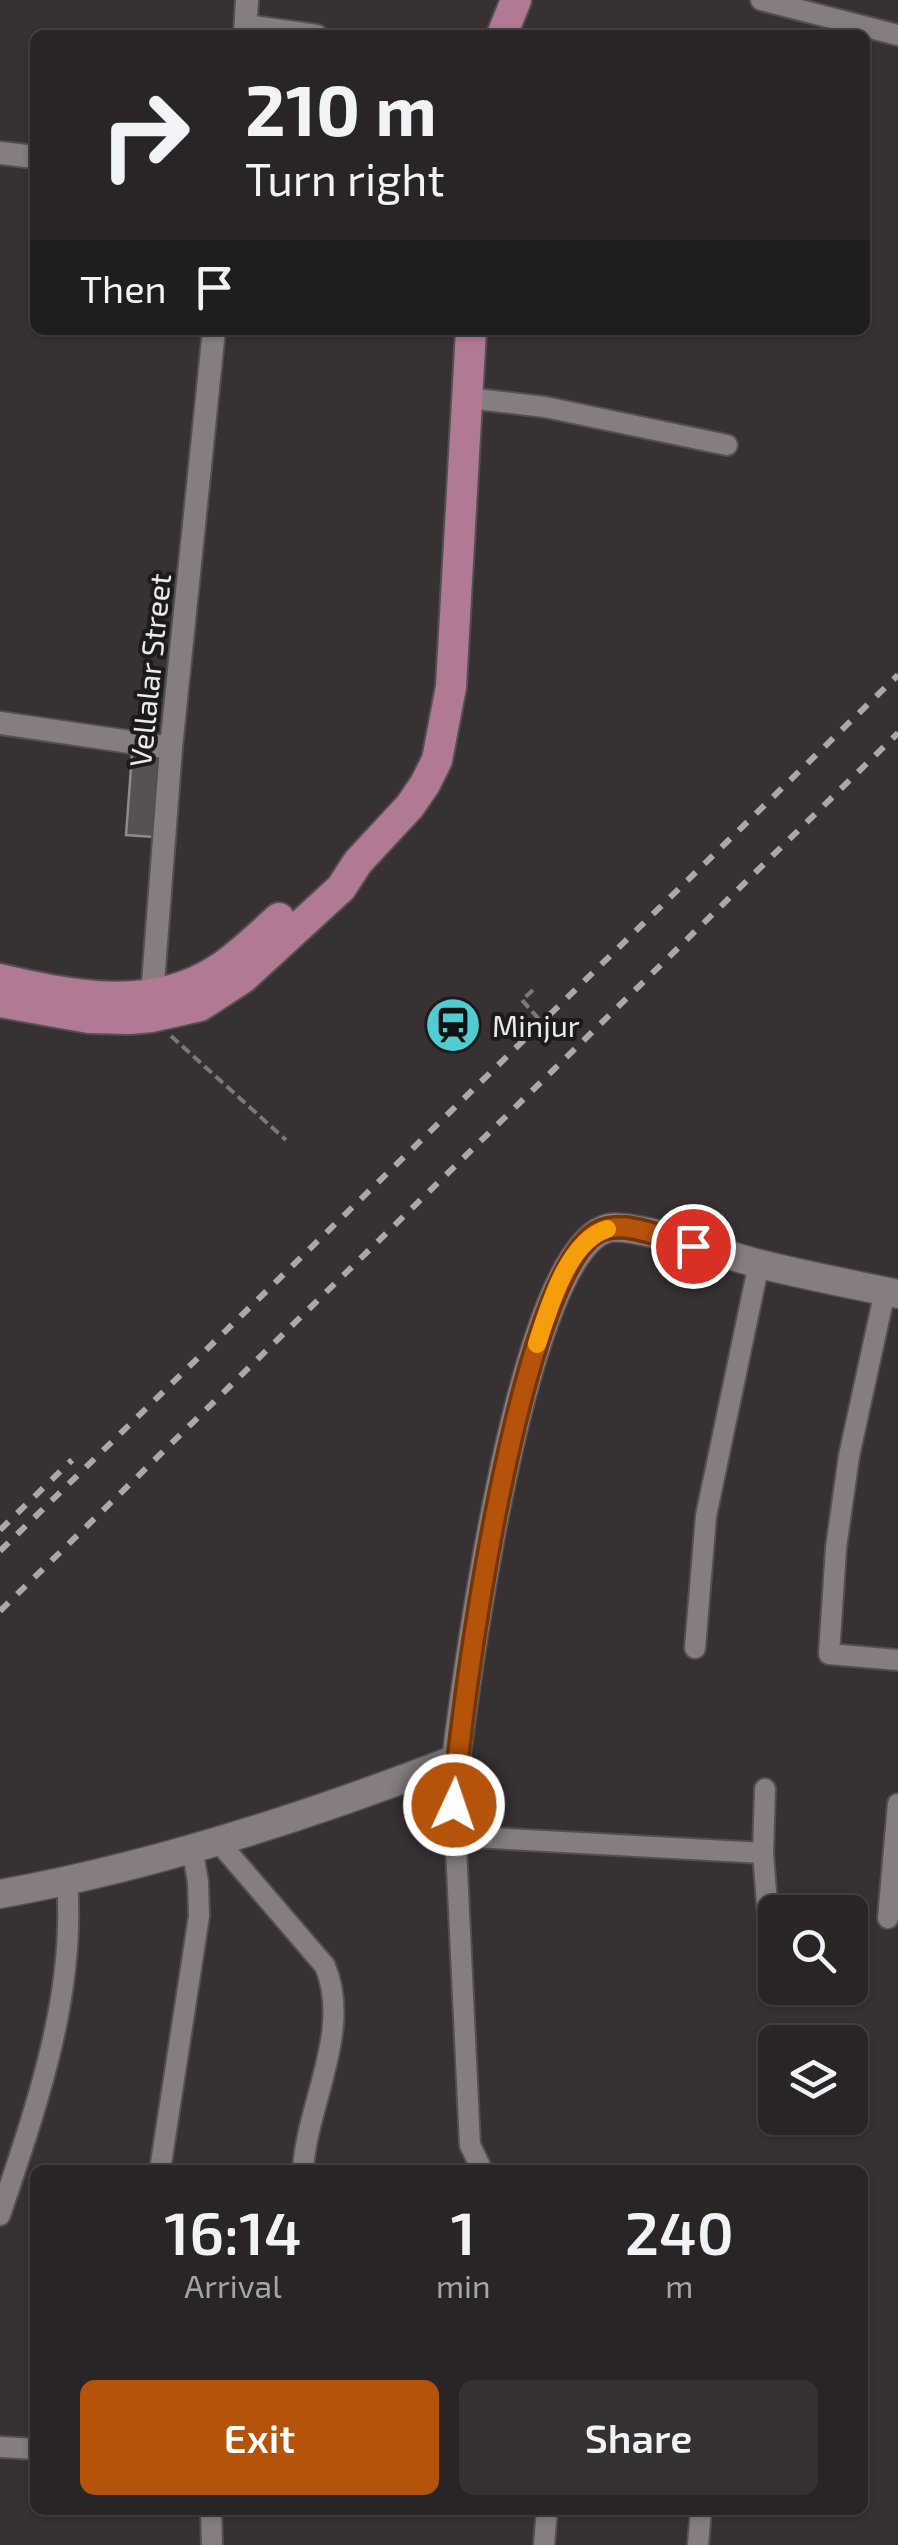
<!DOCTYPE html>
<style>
:root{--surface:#292527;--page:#353133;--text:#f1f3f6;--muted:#a5a5a7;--line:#454244;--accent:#b45309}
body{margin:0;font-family:"Exo 2",sans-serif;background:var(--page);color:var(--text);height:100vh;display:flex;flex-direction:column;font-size:38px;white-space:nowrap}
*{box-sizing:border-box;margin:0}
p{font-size:32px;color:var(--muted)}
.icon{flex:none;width:55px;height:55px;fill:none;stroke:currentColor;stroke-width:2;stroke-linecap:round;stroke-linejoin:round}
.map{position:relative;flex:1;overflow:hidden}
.sheet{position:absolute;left:30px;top:2165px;width:838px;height:350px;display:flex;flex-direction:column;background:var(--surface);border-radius:15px;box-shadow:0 2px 8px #0004,0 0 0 2px var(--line)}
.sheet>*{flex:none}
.top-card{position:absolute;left:30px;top:30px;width:840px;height:305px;border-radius:15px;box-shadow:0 2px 8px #0004,0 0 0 2px var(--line);background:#292527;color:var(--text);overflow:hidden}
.buttons{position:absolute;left:758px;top:1895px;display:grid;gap:20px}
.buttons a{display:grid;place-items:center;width:110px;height:110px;border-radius:15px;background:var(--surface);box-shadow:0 2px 8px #0004,0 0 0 2px var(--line);font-size:50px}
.pin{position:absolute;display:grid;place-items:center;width:85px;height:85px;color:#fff;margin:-42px;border:5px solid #fff;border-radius:50%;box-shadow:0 2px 10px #0007}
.me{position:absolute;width:110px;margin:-55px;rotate:3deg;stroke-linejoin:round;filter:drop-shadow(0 0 8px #0008)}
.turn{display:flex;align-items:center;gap:35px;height:210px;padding:0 50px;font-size:45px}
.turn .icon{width:130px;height:130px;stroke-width:2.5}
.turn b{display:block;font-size:70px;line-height:85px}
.then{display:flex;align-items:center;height:95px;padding:0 50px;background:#0003;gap:20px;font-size:38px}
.eta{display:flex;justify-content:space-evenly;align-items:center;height:170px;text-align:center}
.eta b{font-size:60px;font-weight:600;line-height:70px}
.cta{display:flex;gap:20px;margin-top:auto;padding:20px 50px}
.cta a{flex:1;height:115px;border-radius:15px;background:var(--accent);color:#fff;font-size:40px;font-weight:600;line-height:115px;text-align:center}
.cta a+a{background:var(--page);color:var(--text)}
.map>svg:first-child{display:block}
.building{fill:#585154;stroke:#90898c;stroke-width:2.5}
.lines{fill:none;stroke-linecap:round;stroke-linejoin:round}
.minor-casing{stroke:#544f51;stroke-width:24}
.tertiary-casing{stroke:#544f51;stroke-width:26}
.secondary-casing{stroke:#544f51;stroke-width:31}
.primary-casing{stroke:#544f51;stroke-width:34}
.path{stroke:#7c777a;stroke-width:4;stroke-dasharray:10 5;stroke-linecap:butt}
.minor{stroke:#857d80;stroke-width:20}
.tertiary{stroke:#857d80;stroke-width:22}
.secondary{stroke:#857d80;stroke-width:28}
.primary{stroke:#b07994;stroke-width:30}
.rail{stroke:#aca8aa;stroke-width:6;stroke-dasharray:12 12;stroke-linecap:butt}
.path-bridge{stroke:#7c777a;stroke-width:4;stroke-dasharray:10 5;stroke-linecap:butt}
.route-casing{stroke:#753606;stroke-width:25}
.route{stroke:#b45309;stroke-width:18}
.slow{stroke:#f59e0b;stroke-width:18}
.labels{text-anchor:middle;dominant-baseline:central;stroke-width:8;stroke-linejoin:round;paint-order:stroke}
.street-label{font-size:30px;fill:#ede9eb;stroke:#1d1a1b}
.poi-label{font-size:30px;fill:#ede9eb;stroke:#1d1a1b;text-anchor:start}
</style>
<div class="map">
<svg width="898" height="2545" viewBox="0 0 898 2545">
<rect width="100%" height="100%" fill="#373134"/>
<path class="building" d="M132,754l28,2 -6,81 -28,-2z"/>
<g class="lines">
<g class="minor-casing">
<g id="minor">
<path d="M761,0l137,35"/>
<path d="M246,25l71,10"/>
<path d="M468,398l77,9 182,38"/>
<path d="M885,1291l-36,165 -13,92 -7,106 69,6"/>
<path d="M695,1648l11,-132 53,-253"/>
<path d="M456,1759l-2,46 16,340 12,25"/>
<path d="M765,1789l-2,64 6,77"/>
<path d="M455,1836l308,17"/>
<path d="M217,1840l108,126c27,65 -18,137 -22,204"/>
<path d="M888,1918l10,-114"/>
<path d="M160,2170l39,-254 -1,-34 -6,-34"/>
<path d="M0,2215c36,-107 76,-220 67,-333"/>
<path d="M0,2447l35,2"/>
<path d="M211,2510l1,35"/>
<path d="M544,2545l3,-35"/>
<path d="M698,2545l3,-35"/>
</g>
</g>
<g class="tertiary-casing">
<g id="tertiary">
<path d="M245,35l2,-35"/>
<path d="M0,153l35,4"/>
<path d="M0,723l171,25"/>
<path d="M151,1009l20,-261 43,-418"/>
</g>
</g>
<g class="secondary-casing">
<path id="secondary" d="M0,1894c156,-28 309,-78 456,-135 11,-85 67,-514 153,-531 27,-5 116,27 147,35 47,12 95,21 142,31"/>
</g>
<g class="primary-casing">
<g id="primary">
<path d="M502,35l14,-35"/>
<path d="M0,979c73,17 153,34 220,-11 21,-14 40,-33 59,-50"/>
<path d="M0,1002l89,16 40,1 22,-2 49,-11 43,-28 98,-90 17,-26 52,-56 15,-22 12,-24 14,-73 20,-357"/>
</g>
</g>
<path class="path" d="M171,1036l115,104"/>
<use href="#minor" class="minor"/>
<use href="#tertiary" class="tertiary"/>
<use href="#secondary" class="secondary"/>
<use href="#primary" class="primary"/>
<g class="rail">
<path d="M0,1530l72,-70"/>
<path d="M0,1551l898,-876"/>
<path d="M0,1611l898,-878"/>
</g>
<path class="path-bridge" d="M533,990l-11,10 32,36 11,-10"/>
</g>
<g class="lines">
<g class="route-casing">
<path id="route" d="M454,1805c5,-94 66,-533 144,-573 26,-14 68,7 95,14"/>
</g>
<use href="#route" class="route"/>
<path class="slow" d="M537,1344c12,-37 30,-102 70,-115"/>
</g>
<defs>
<g id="station-disc" transform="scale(2.875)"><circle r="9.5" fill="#51ccd2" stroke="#1d1a1b"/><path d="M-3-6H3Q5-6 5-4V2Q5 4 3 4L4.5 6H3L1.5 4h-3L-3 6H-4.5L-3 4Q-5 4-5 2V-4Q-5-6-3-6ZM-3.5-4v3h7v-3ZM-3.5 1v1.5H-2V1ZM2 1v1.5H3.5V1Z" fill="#111"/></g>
</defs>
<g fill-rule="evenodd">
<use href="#station-disc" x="453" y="1025"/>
</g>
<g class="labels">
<g class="street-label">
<text transform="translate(149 670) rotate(-84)">Vellalar Street</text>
</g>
<g class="poi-label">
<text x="492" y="1025">Minjur</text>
</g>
</g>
</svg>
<div class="buttons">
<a><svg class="icon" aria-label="search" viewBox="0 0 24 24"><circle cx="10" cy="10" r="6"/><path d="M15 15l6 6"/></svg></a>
<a><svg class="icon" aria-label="layers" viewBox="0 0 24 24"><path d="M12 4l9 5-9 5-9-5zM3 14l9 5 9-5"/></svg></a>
</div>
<div class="pin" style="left:693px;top:1246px;background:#d93025"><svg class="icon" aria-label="arrive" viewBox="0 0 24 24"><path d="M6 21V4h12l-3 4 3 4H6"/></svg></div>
<svg class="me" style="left:454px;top:1805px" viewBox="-20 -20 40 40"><circle r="17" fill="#b45309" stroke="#fff" stroke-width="3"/><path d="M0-11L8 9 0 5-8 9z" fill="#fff"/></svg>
<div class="top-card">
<div class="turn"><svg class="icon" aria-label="right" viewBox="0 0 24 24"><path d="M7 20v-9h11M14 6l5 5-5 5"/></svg><div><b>210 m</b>Turn right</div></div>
<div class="then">Then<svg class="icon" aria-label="arrive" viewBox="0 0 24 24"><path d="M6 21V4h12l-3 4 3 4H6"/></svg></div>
</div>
<section class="sheet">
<div class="eta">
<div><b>16:14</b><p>Arrival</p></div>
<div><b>1</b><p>min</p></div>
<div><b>240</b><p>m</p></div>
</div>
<div class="cta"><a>Exit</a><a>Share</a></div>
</section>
</div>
